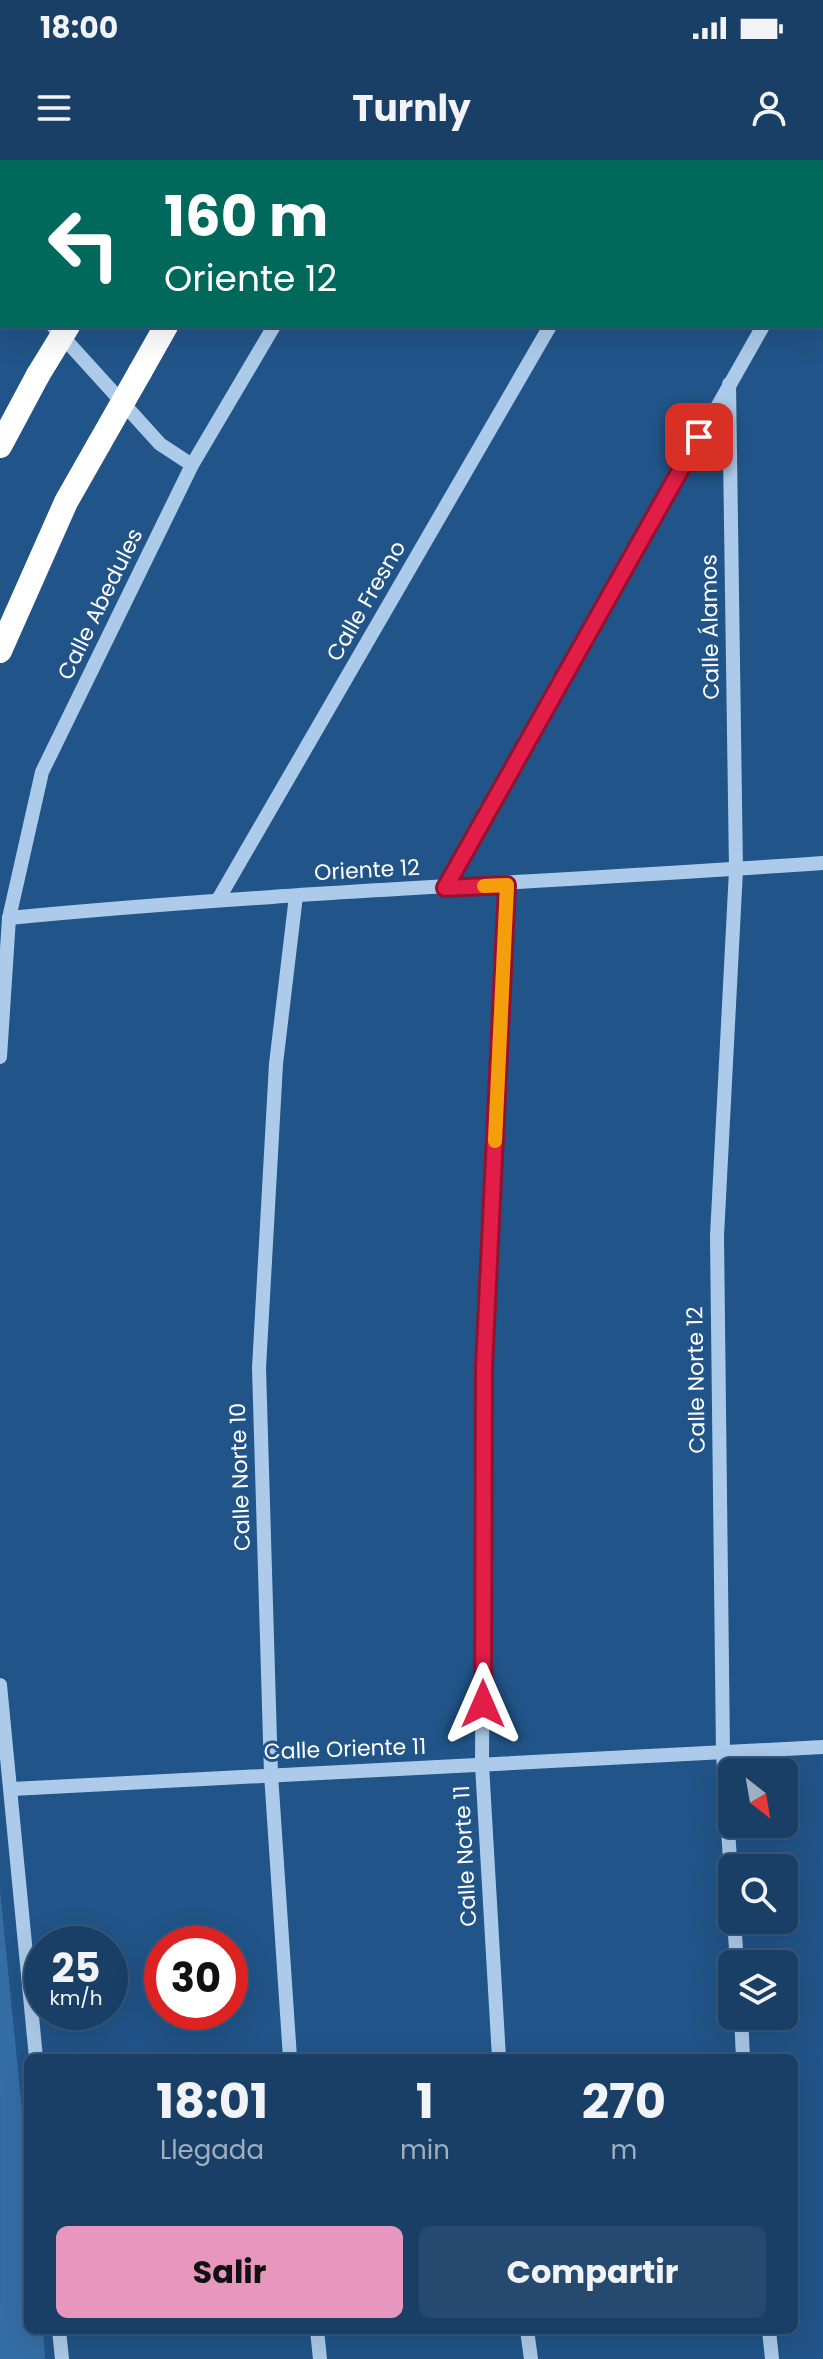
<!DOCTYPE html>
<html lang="es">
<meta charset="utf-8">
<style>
:root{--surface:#193f66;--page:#264a6f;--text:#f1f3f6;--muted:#9fafbf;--line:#37587a;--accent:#e797bd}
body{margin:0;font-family:Poppins,sans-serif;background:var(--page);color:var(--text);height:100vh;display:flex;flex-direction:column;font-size:30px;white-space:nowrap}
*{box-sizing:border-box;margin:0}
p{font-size:26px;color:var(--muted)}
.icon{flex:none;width:44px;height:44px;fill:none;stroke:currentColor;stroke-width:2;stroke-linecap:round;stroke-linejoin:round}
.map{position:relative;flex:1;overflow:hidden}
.panel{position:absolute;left:24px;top:1894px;width:774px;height:280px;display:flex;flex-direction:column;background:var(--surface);border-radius:12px;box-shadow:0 8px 32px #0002,0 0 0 2px var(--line)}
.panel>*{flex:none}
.hud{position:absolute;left:0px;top:0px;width:824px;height:168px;box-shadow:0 8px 32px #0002,0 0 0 2px var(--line);background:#00695c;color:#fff;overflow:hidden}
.needle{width:52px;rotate:149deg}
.fabs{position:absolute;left:718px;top:1598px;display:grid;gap:16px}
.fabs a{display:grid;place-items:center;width:80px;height:80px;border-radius:12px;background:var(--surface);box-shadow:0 8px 32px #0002,0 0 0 2px var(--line);font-size:40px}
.speed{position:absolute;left:24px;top:1766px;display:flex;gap:16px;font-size:40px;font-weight:700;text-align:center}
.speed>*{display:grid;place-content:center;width:104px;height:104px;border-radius:50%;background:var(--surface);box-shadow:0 8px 32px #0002,0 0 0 2px var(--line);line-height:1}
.speed small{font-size:20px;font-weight:400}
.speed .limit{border:12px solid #d22;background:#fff;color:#111}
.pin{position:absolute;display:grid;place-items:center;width:68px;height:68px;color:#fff;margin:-34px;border-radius:16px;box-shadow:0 4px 12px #0006}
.me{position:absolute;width:88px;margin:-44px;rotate:0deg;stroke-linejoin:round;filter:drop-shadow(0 0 6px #0008)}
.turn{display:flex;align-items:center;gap:28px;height:168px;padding:0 32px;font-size:36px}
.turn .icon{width:104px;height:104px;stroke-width:2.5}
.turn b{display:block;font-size:56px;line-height:68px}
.eta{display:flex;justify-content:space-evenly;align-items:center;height:136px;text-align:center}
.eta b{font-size:48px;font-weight:700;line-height:56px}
.primary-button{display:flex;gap:16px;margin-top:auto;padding:16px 32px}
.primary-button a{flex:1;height:92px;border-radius:12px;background:var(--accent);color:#111;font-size:32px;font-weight:700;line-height:92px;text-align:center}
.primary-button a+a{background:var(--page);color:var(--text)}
.status{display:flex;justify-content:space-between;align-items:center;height:56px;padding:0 40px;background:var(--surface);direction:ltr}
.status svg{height:22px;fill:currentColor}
header{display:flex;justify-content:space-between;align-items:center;height:104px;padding:0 32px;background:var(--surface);font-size:36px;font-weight:700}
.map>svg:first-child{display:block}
.green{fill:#356ea5}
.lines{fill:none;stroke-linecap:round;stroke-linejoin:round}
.minor{stroke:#accbea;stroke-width:14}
.highway{stroke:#fff;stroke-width:24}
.highway-bridge{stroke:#fff;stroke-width:24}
.route-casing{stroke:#92132f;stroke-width:20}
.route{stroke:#e11d48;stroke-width:14}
.slow{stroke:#f59e0b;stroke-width:14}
.labels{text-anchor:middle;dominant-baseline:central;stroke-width:6;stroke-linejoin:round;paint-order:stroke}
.street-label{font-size:22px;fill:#fff;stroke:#215488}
</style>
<div class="status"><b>18:00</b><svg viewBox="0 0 49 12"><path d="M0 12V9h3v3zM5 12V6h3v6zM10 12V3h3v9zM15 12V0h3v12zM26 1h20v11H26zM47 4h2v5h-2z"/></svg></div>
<header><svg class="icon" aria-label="menu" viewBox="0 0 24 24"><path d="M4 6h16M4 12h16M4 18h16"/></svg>Turnly<svg class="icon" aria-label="person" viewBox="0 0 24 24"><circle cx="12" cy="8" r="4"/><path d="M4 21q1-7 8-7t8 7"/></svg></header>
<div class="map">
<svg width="823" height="2199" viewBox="0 0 823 2199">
<rect width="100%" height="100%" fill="#215488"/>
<path class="green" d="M0,1730l28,280v160h15l2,29h-45z"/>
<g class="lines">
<g class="minor">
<path d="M57,2l2,-2"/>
<path d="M369,2l1,-2"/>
<path d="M645,2l1,-2"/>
<path d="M822,66l1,-2"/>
<path d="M0,96l2,-3"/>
<path d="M0,107l2,2"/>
<path d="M53,166l107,118 32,21"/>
<path d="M729,224l7,486 -19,366 6,517 9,137"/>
<path d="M445,728l318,-562"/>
<path d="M219,738l331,-572"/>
<path d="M9,758c271,-26 543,-36 814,-55"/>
<path d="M0,897l9,-139 33,-146 150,-307 82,-139"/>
<path d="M0,1525l36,373"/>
<path d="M12,1629l811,-42"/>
<path d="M734,1760l3,44"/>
<path d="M741,1856l2,42"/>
<path d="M290,1898l-19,-284 -12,-406 17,-304 20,-168"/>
<path d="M499,1898l-17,-293 2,-398 23,-482"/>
<path d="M59,2170l3,29"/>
<path d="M317,2170l3,29"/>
<path d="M527,2170l4,29"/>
<path d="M769,2170l3,29"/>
</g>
<g class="highway">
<path d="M165,2l1,-2"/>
<path d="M259,2l1,-2"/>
<path d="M140,212l26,-46"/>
<path d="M0,286l38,-71"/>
<path d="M0,491l66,-149 33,-58"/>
</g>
<g class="highway-bridge">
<path d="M38,215l30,-49"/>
<path d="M99,284l41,-72"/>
</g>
</g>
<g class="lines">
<g class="route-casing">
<path id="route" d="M483,1544l1,-337 23,-482 -62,3 254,-451"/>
</g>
<use href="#route" class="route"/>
<path class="slow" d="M484,726l23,-1 -12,256"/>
</g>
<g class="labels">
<g class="street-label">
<text transform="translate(366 441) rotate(-60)">Calle Fresno</text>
<text transform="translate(100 444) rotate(-64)">Calle Abedules</text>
<text transform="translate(710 467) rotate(-91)">Calle Álamos</text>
<text transform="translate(367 710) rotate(-3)">Oriente 12</text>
<text transform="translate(696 1220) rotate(-91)">Calle Norte 12</text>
<text transform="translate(240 1317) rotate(-92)">Calle Norte 10</text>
<text transform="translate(345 1589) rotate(-2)">Calle Oriente 11</text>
<text transform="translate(465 1696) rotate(-93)">Calle Norte 11</text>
</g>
</g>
</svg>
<div class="fabs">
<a><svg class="needle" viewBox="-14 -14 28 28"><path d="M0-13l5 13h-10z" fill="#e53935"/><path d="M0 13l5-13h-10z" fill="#9fafbf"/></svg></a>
<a><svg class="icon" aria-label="search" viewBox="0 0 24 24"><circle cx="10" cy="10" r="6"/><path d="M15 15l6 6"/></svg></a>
<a><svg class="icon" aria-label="layers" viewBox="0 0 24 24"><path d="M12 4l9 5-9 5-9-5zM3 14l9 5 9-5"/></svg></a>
</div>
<div class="speed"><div>25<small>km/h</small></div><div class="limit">30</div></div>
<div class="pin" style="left:699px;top:277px;background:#d93025"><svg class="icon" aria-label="arrive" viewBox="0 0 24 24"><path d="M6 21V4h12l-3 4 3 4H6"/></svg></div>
<svg class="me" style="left:483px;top:1544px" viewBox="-20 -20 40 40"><path d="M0-17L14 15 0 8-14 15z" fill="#e11d48" stroke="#fff" stroke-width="4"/></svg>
<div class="hud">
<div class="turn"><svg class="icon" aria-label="left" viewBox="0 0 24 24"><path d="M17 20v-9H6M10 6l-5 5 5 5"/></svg><div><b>160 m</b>Oriente 12</div></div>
</div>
<section class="panel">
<div class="eta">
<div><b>18:01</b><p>Llegada</p></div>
<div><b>1</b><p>min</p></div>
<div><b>270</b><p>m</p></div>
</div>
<div class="primary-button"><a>Salir</a><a>Compartir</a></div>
</section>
</div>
